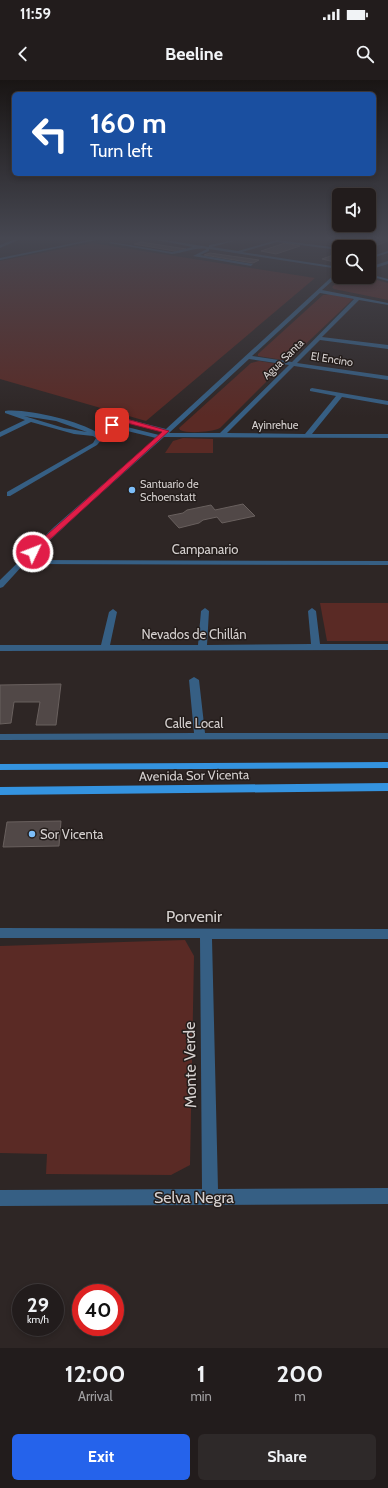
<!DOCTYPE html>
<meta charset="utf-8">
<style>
:root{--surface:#221c1c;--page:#2e2929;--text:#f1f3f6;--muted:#a2a1a3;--line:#3f3a3b;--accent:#2563eb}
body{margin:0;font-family:Cabin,sans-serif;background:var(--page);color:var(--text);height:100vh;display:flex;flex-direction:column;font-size:15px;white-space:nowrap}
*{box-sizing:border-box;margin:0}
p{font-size:13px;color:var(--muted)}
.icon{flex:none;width:22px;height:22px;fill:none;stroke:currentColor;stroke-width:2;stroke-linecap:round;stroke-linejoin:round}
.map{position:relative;height:1268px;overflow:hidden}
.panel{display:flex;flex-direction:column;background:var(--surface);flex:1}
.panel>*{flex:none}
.guide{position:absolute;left:12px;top:12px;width:364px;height:84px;border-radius:6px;box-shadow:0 2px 6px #0003,0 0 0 1px var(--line);background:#1a4fa0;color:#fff;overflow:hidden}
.buttons{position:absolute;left:332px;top:108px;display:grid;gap:8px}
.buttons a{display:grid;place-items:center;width:44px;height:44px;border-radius:6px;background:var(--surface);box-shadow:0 2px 6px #0003,0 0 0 1px var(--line);font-size:20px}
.speed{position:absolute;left:12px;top:1204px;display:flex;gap:8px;font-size:20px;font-weight:700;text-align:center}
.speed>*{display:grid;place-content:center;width:52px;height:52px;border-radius:50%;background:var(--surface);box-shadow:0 2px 6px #0003,0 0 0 1px var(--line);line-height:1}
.speed small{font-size:10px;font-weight:400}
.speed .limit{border:6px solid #d22;background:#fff;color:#111}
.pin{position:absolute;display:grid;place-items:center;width:34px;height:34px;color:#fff;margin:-17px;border-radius:8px;box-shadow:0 2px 6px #0006}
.me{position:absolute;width:44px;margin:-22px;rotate:47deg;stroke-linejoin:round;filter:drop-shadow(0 0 3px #0008)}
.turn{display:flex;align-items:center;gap:14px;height:84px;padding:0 12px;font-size:18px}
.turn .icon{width:52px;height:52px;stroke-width:2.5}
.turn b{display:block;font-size:28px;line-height:34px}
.eta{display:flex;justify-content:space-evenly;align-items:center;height:68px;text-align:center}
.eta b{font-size:24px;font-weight:700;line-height:28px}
.action{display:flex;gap:8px;margin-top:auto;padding:8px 12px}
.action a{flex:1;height:46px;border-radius:6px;background:var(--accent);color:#fff;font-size:16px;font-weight:700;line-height:46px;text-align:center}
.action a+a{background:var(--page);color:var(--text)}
.status{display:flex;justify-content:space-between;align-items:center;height:28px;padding:0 20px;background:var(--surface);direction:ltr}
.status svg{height:11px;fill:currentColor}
header{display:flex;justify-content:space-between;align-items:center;height:52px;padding:0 12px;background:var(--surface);font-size:18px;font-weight:700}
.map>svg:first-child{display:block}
.green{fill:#5a2a25}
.building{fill:#514847;stroke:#69605e}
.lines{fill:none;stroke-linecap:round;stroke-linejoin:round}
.minor{fill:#365f84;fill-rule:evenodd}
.major{fill:#3493e0;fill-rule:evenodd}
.route{fill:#e11d48;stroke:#92132f}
.poi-dot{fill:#7dbef9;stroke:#241d1b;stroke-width:1.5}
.labels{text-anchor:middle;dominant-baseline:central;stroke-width:3;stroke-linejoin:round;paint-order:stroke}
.far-street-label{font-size:11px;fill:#d5d0cf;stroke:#241d1b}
.far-poi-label{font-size:11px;fill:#d5d0cf;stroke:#241d1b;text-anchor:start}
.street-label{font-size:13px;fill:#d5d0cf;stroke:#241d1b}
.poi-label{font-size:13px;fill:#d5d0cf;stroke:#241d1b;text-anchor:start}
.near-street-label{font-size:16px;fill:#d5d0cf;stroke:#241d1b}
</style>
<div class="status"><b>11:59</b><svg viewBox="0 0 49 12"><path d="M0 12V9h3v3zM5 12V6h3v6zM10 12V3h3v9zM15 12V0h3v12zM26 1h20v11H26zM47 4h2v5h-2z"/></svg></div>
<header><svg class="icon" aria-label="back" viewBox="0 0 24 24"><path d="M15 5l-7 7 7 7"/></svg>Beeline<svg class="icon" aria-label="search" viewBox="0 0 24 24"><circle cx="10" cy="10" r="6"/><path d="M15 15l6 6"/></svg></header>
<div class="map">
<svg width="388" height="1268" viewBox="0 0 388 1268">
<rect width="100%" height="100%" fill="#2e2625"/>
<g class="green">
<path d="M92,163l223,35 -169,143 -146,-42v-118z"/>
<path d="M342,197h24l22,6v17l-54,-11 -2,-2z"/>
<path d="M331,214l22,5 -63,60 -7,1 -25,-4v-2l65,-59z"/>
<path d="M259,281l19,3 4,2 -62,62c-8,4 -32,6 -40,2l-1,-2 72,-65z"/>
<path d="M183,358l30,1v14h-48l8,-12z"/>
<path d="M320,523h68v38h-61z"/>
<path d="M185,860l9,16 -4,209 -19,10 -125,-1 1,-20 -47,-1v-207z"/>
</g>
<g class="building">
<path d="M366,160h22v1l-16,6 -19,-2z"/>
<path d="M141,162l45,7 -6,3 -46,-8z"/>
<path d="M285,163l15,3 -24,8 -15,-3z"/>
<path d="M210,173l49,7 -6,3 -49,-8z"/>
<path d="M339,173v10l-17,-4z"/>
<path d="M243,424l12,12 -33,7 -5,-6 -14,3 -4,3 -20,5 -11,-12 15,-3 4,-3 24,-5 4,5z"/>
<path d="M61,604l-5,41h-20l4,-23h-26l-3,21 -11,1v-39z"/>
<path d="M61,741l-2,25 -56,1 4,-25z"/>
</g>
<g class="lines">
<g class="minor">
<path d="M13,160h5l-18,8v-3z"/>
<path d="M89,160h7l-96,20v-2z"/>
<path d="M156,160h9l44,7v-2l28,-5 -25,7 26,4 39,-11 62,8v2l-62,-8 -35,10 97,15v2l-130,-20v2l-9,4 53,9 -2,2 -58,-10 14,-7c-12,-2 -23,4 -35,5l-63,-11 2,-1 61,10 21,-5z"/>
<path d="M388,171v2l-19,6v-2z"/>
<path d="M388,181v3l-19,6v-3z"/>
<path d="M337,192h2v3l-17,15 66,13v2l-29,-5 -37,37 66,8v4l-68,-9 -23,23 91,13v4l-94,-14 -67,67 78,1 31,-38 -26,-5v-2l2,-1 76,13v4l-46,-8 -30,37h76v4l-224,-1 -85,76 -50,47 359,1v4l-364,-1 -21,23 -3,1v-8l54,-53 102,-89 -41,-10 -15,7 3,3 -6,7 -87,51h-3v-4l86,-49 3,-5 -3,-2 -19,-2 -43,-12 -31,15v-5l25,-12 -20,-7v-2c20,-3 74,10 91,21l27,-14 43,11zM320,213l34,6 -62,63 -40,-6zM249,279l40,6 -69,68h-51zM24,336l32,5 31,11 -23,-4zM124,342l38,10 -3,3 -40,-10z"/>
<path d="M369,194l19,5v2l-19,-5z"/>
<path d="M205,528l4,3 -2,34 104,-1 -3,-33 4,-3 4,3 4,33h68v6l-388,1v-6h101l8,-33 4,-3 4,3 -7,33h88l3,-34z"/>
<path d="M194,597l5,3 6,53h183v6l-388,1v-6l194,-1 -5,-53z"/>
<path d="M0,848l388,1v10h-176l6,250 170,-1v16l-388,2v-16l202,-1 -2,-251h-200z"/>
</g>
<g class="major">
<path d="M388,682v6l-388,2v-6z"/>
<path d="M388,703v8l-388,4v-8z"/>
</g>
</g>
<linearGradient id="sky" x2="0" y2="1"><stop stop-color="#191514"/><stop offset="0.47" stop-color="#464751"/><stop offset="1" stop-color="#464751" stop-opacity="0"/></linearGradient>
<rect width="388" height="337" fill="url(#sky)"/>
<path class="route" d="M123,338l46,13 -134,122h-5v-3l132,-118 -39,-10 -11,5 -3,-2z"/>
<g class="poi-dot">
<circle cx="132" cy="410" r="4"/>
<circle cx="32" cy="754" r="4"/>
</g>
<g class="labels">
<g class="far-street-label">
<text transform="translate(283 279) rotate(-44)">Agua Santa</text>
<text transform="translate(332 279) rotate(9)">El Encino</text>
<text x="275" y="345">Ayinrehue</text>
</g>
<g class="far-poi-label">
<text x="140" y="404">Santuario de<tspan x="140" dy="13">Schoenstatt</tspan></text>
</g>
<g class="street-label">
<text x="205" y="469">Campanario</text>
<text x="194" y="554">Nevados de Chillán</text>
<text x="194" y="643">Calle Local</text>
<text transform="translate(194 695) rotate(-1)">Avenida Sor Vicenta</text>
</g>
<g class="poi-label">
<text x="40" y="754">Sor Vicenta</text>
</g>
<g class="near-street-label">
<text x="194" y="836">Porvenir</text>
<text transform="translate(190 985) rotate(-91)">Monte Verde</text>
<text x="194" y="1117">Selva Negra</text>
</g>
</g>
</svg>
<div class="buttons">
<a><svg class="icon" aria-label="sound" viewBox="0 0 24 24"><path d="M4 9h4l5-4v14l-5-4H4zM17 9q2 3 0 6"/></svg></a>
<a><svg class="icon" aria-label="search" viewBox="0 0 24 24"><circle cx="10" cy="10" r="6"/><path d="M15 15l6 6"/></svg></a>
</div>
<div class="speed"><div>29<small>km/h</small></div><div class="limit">40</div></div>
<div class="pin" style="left:112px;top:345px;background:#d93025"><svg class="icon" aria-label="arrive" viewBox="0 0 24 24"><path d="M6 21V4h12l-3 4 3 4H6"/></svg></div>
<svg class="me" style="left:33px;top:472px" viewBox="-20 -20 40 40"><circle r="17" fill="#e11d48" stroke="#fff" stroke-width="3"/><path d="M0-11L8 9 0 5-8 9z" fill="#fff"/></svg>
<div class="guide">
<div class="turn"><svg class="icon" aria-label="left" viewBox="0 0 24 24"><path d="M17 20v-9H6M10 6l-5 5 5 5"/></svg><div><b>160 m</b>Turn left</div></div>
</div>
</div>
<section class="panel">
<div class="eta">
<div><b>12:00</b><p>Arrival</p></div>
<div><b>1</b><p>min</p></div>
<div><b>200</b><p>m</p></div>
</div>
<div class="action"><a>Exit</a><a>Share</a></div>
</section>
